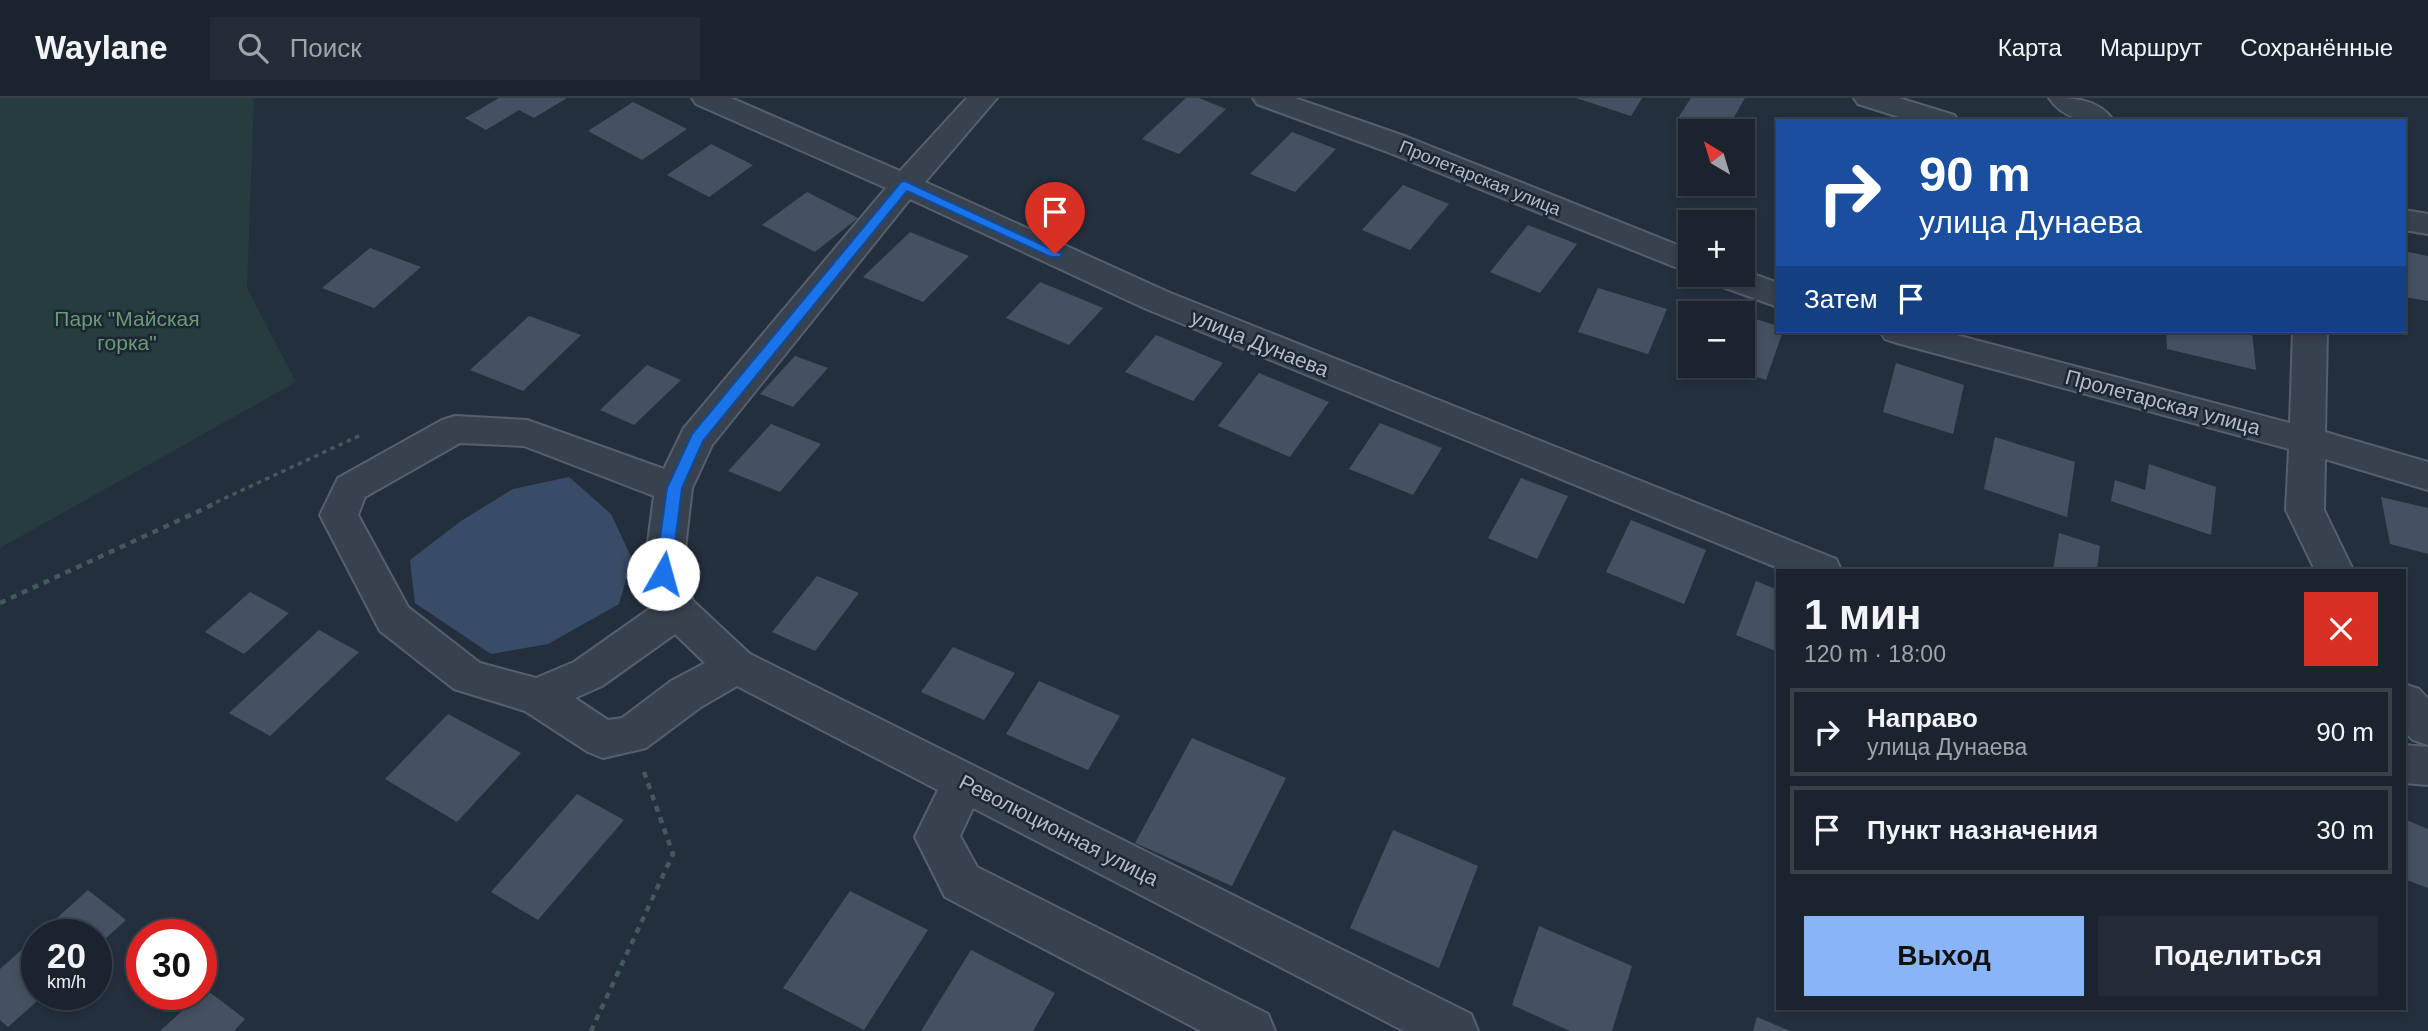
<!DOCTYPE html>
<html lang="ru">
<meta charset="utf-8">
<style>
:root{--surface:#1b232e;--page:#242b36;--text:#f1f3f6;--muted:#a0a4aa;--line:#39404a;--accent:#8ab4f8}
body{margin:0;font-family:Helvetica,sans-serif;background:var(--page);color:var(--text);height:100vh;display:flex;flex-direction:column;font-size:26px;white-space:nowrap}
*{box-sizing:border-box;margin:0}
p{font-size:23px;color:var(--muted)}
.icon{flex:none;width:38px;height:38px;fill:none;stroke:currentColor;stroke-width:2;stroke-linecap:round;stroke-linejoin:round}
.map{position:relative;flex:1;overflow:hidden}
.panel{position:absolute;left:1776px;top:471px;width:630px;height:441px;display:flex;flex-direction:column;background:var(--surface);border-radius:0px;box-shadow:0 4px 10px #0003,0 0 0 2px var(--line)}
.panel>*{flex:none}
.hud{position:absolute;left:1776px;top:21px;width:630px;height:214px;border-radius:0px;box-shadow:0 4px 10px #0003,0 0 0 2px var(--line);background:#1a4fa0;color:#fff;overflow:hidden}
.needle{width:46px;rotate:322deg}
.tools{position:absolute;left:1678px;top:21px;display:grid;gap:14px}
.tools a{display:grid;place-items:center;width:77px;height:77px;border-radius:0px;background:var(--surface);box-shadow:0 4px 10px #0003,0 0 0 2px var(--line);font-size:35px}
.speed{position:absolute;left:21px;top:821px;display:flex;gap:14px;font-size:35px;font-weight:700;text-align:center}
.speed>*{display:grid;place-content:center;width:91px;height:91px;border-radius:50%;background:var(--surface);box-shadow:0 4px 10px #0003,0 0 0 2px var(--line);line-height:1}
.speed small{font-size:18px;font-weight:400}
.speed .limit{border:10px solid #d22;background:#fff;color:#111}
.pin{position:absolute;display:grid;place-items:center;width:60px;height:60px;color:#fff;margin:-72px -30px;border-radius:50% 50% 50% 0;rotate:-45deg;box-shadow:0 0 7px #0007}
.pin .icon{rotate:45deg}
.me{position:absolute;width:77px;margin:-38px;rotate:7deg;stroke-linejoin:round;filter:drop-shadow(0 0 5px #0008)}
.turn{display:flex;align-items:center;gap:24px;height:147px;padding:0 28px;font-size:32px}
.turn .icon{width:91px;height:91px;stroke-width:2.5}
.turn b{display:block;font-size:49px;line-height:60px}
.then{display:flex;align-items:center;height:66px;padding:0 28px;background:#0003;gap:14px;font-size:26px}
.round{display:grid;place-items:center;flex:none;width:74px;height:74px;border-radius:0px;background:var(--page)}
.head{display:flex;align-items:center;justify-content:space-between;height:119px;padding:0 28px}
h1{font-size:42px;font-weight:600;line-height:52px}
.action{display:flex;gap:14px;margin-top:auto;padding:14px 28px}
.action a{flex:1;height:80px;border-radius:0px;background:var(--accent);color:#111;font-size:28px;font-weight:600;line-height:80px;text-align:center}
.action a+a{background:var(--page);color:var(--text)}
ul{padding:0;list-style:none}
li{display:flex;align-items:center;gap:21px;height:88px;margin:0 14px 10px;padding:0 14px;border:4px solid var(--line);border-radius:0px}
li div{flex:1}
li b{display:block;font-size:26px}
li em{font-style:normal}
header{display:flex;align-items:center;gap:42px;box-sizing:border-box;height:98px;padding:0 35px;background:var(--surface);border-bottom:2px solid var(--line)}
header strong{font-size:33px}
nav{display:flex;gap:38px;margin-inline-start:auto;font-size:24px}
.search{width:490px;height:63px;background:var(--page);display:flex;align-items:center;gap:18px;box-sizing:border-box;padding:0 24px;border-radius:0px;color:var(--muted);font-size:26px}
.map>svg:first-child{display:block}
.green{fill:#263c3f}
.water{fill:#394c67}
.building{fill:#455162}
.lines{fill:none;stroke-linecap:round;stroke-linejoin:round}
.minor-casing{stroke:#565f6c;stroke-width:4}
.path-far1{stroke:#44595c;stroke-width:3.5;stroke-dasharray:4.5 4.5;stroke-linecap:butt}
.path{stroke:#44595c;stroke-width:4.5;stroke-dasharray:6 6;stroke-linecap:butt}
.minor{fill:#38414e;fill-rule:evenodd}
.route{fill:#1a73e8;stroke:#114b97;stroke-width:2}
.labels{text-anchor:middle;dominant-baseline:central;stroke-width:5;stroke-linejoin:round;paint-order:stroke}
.far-street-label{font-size:18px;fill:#b4bcc9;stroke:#1d2633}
.park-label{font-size:21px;fill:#6b9a76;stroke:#1d2633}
.street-label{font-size:21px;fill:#b4bcc9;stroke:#1d2633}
</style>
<header>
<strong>Waylane</strong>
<div class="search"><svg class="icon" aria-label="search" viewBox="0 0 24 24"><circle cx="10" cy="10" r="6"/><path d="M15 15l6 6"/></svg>Поиск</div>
<nav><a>Карта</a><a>Маршрут</a><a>Сохранённые</a></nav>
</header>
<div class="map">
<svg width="2428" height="933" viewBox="0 0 2428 933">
<rect width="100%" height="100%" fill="#242f3e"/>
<path class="green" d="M0,0h254l-7,190 49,94 -296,166z"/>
<path class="water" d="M569,379l42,37 21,45 -13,45 -71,40 -57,10 -76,-51 -5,-43 51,-39 52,-32z"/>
<g class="building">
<path d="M499,0h68l-33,20 -15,-8 -33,20 -21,-12z"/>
<path d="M1186,0h13l27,11 -47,45 -37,-15z"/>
<path d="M1576,0h66l-11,18z"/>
<path d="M1691,0h54l-19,33h-18l-32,-10z"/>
<path d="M633,4l54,27 -45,31 -54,-29z"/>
<path d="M1292,34l44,17 -41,43 -45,-18z"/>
<path d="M711,46l42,21 -44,32 -42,-22z"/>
<path d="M1403,87l46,19 -39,46 -48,-20z"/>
<path d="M807,94l51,26 -43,34 -53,-27z"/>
<path d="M1528,127l49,19 -37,49 -50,-21z"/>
<path d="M910,134l59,24 -46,46 -60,-25z"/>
<path d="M370,150l51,19 -47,41 -52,-20z"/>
<path d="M2404,153l24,5v45l-24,-4z"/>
<path d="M1040,184l63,26 -34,37 -63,-27z"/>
<path d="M1598,190l69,21 -19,45 -70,-22z"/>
<path d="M1743,217l35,11v5h5l-17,49 -43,-14h20z"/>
<path d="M529,218l52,19 -58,56 -53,-21z"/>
<path d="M2166,233h86l4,39 -89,-21z"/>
<path d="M1156,237l67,28 -30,38 -68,-29z"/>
<path d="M795,258l33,12 -35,39 -33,-13z"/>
<path d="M1896,265l68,22 -11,49 -70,-22z"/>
<path d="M647,267l34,15 -47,45 -34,-15z"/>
<path d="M1259,275l70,29 -39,55 -72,-31z"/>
<path d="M1380,325l62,25 -29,47 -64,-26z"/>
<path d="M771,326l50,20 -41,48 -52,-21z"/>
<path d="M1995,339l80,25 -8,55 -83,-28z"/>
<path d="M2149,366l67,23 -5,48 -100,-34 4,-21 30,10z"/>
<path d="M1521,380l47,18 -31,63 -49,-21z"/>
<path d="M2381,399l47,11v46l-38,-10z"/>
<path d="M1631,422l75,30 -22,54 -78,-32z"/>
<path d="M2059,435l41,13 -3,24h-44z"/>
<path d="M817,478l42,17 -44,58 -43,-19z"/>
<path d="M1756,483l22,9v62l-42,-17z"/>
<path d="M250,494l39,21 -45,41 -39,-22z"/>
<path d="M319,532l40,22 -89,84 -41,-23z"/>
<path d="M953,549l62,26 -31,47 -63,-28z"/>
<path d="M1039,583l81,35 -32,54 -82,-36z"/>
<path d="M448,616l73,39 -64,69 -72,-43z"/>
<path d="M1192,640l94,40 -54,108 -97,-43z"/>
<path d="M577,696l47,26 -86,100 -47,-28z"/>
<path d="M2404,721l24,10v59l-24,-9z"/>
<path d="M1393,732l85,36 -39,102 -89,-40z"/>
<path d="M88,792l38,30 -30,27v-13h-57z"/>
<path d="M850,793l78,39 -64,100 -81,-42z"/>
<path d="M1539,828l93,40 -20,65h-42l-58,-26z"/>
<path d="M37,838v58h8l-37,33 -8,-7v-51z"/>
<path d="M971,852l84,43 -22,38h-112z"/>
<path d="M204,890l41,31 -11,12h-74l41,-37z"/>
<path d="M1757,919l33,14h-37z"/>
</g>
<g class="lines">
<g class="minor-casing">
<g id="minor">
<path d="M692,0h39l169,73 67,-73h30l-72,84 243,110 668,267 5,11h-58l-639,-262 -234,-109 -198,246 -20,43 -10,86 11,27 57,53 721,360 7,17h-74l-431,-223 -13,28 17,31 291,147 7,17h-74l-256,-134 -30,-60 23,-47 -201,-104 -36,21 -55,41 -43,10 -15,-6 -63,-41 -71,-22 -74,-58 -60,-116 18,-37 104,-58 13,-4 72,4 137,49 20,-41 202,-240 -190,-84zM460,345l64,3 130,50 -10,78 11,31 -81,57 -38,16 -56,-15 -72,-56 -50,-92 7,-18zM675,536l30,29 -34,18 -49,37 -14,2 -33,-22 27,-12z"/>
<path d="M1253,0h42l112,39 283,113v23l-305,-122 -128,-47z"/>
<path d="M1854,0h45l55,17 5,6h-47l-54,-17z"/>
<path d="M2049,0c24,0 49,0 65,23 -26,0 -50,0 -65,-23z"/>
<path d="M2404,112l24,4v20l-24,-4z"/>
<path d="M1743,172l35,13v24l-66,-24 -4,-8h35z"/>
<path d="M1880,233h61l349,92 3,-92h34l-2,101 103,30v28l-103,-31 -1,51 29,60h-38l-29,-60 3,-61 -392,-106 -12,-4z"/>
<path d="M2404,586l15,5 9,10v46l-15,-5 -9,-9z"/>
<path d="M2404,647l24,2v38l-24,-2z"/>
</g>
</g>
<path class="path-far1" d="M208,408l153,-71"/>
<g class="path">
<path d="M0,505l212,-98"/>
<path d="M591,933l82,-177 -29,-82"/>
</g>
<use href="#minor" class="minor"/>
</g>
<path class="route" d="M905,83l157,73 -2,3h-9l-144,-66 -204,250 -21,47 -11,86 -2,4h-11l-3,-4 12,-86 25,-54 209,-252z"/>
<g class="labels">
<g class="far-street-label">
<text transform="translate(1480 80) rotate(22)">Пролетарская улица</text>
</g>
<g class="park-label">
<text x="127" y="220">Парк "Майская<tspan x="127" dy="24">горка"</tspan></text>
</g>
<g class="street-label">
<text transform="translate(1260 245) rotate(22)">улица Дунаева</text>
<text transform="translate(2163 304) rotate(15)">Пролетарская улица</text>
<text transform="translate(1059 732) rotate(27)">Революционная улица</text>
</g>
</g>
</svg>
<div class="tools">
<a><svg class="needle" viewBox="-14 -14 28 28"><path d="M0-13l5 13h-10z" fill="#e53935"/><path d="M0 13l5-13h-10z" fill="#a0a4aa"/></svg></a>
<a>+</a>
<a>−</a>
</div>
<div class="speed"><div>20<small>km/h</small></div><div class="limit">30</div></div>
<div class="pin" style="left:1055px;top:156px;background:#d93025"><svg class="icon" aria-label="arrive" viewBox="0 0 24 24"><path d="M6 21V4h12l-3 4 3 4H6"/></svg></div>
<svg class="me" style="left:663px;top:476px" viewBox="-20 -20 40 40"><circle r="19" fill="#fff"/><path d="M0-13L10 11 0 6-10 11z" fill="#1a73e8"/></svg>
<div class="hud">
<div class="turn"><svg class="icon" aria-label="right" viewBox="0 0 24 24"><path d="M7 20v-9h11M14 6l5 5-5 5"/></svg><div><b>90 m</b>улица Дунаева</div></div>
<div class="then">Затем<svg class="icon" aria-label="arrive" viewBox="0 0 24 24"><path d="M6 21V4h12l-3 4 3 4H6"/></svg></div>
</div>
<section class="panel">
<div class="head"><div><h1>1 мин</h1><p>120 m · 18:00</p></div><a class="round" style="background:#d93025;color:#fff"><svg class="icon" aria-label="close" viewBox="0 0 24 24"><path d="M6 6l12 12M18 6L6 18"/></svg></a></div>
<ul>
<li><svg class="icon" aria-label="right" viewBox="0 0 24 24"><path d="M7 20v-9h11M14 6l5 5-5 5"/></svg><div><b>Направо</b><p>улица Дунаева</p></div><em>90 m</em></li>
<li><svg class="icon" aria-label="arrive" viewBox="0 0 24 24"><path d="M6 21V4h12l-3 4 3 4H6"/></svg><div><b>Пункт назначения</b></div><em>30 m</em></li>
</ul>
<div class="action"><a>Выход</a><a>Поделиться</a></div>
</section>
</div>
